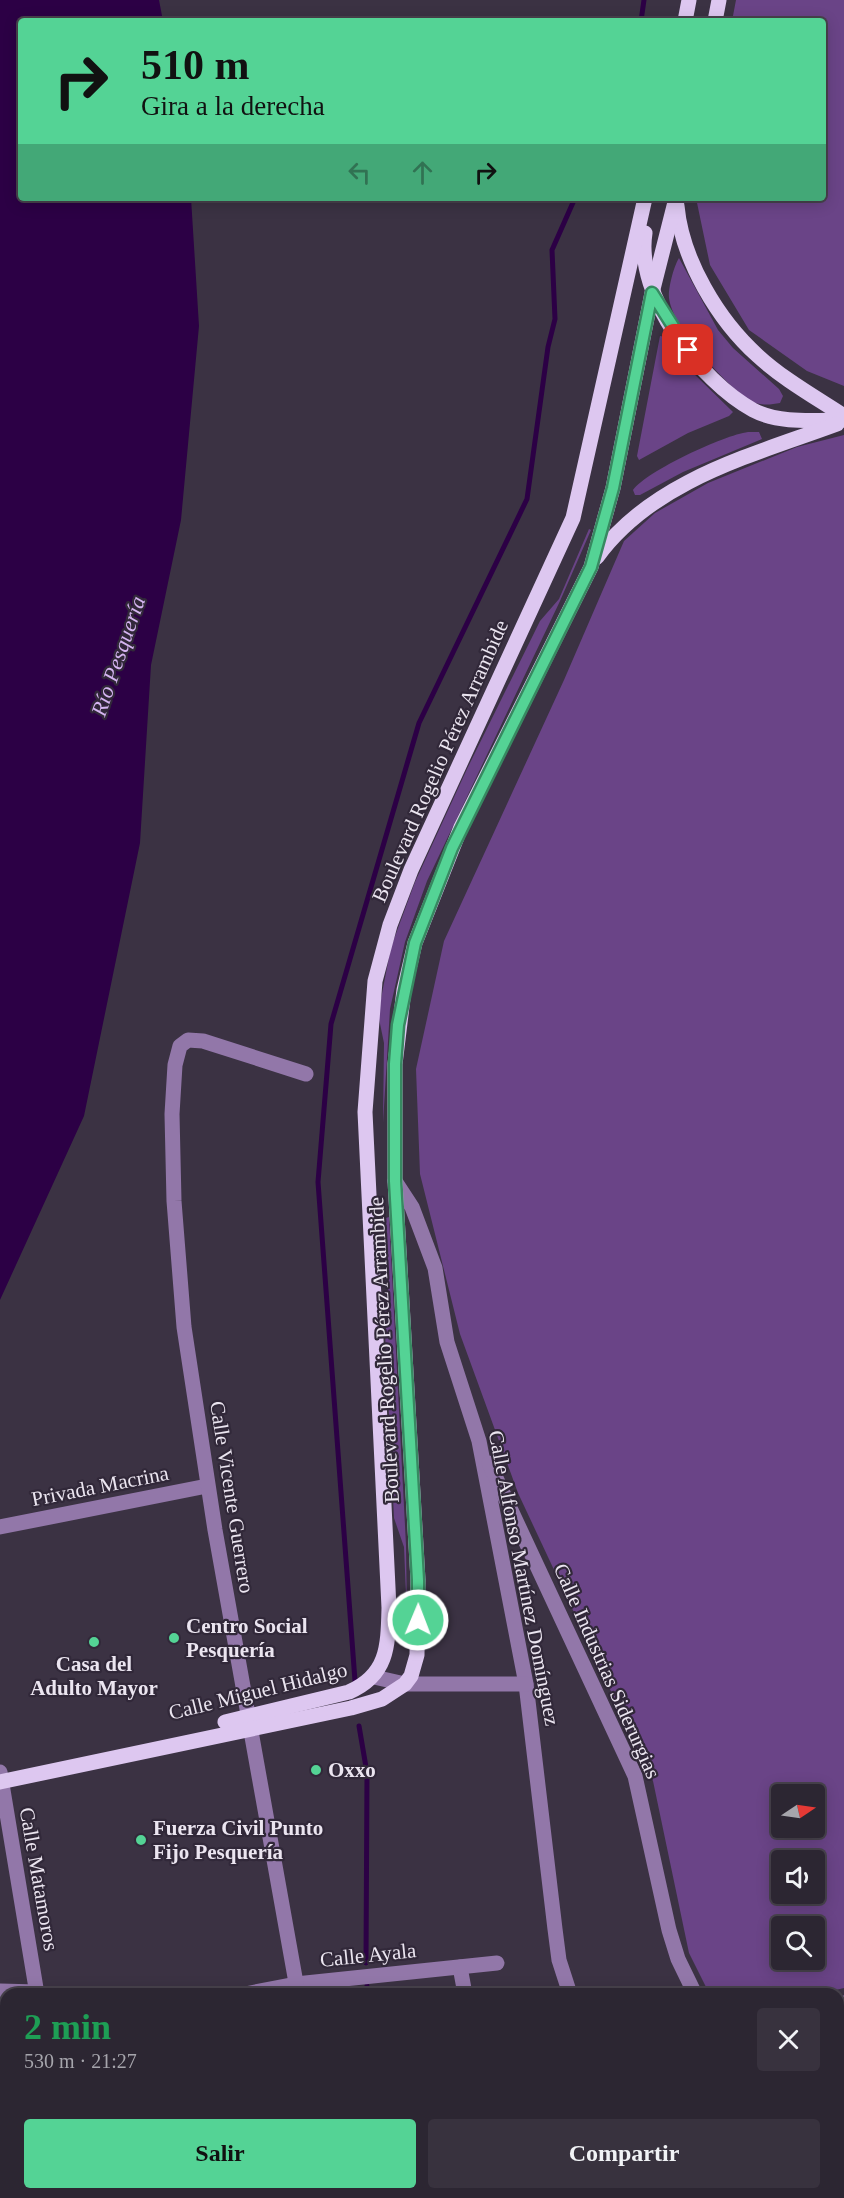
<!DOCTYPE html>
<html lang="es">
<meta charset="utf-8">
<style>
:root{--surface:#2c2632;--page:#38323e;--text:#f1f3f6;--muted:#a6a5ac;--line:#48434d;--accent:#54d395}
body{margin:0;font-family:"Times New Roman",serif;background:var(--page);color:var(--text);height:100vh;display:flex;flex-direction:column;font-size:22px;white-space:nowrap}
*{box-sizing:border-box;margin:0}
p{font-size:20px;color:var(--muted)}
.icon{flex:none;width:33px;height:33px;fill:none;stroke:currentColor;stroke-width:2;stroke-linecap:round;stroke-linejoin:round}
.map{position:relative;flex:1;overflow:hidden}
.side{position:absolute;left:0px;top:1988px;width:844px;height:212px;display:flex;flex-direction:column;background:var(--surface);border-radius:18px 18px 0 0;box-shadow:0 3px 15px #0003,0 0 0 2px var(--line)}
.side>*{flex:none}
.banner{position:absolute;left:18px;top:18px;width:808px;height:183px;border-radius:6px;box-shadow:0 3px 15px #0003,0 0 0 2px var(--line);background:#54d395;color:#111;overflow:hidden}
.needle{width:39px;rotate:77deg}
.fabs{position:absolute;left:771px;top:1784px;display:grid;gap:12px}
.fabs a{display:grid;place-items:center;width:54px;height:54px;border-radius:6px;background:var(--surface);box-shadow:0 3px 15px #0003,0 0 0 2px var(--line);font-size:30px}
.pin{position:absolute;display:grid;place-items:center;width:51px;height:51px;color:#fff;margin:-26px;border-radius:12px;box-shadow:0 3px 9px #0006}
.me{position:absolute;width:66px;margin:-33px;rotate:1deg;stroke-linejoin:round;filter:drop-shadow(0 0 4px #0008)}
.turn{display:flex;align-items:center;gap:21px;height:126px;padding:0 24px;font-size:27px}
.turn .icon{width:78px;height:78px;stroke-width:2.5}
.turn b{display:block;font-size:42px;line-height:51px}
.lanes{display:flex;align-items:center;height:57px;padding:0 24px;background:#0003;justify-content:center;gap:30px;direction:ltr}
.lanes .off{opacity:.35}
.round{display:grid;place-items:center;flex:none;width:63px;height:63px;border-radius:6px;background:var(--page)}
.summary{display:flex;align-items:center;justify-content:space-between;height:102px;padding:0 24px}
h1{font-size:36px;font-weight:600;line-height:45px;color:#1e9e55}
.primary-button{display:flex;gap:12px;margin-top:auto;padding:12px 24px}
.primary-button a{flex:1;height:69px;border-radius:6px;background:var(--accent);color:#111;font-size:24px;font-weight:600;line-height:69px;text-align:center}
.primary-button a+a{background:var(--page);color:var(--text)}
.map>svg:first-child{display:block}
.green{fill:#6a4487;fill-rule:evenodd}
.water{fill:#2c0045}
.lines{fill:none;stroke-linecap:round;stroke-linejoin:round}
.stream{stroke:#2c0045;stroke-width:5}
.minor{stroke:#9277a9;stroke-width:15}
.major{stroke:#ddc7f0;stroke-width:15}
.route-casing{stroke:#378961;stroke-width:15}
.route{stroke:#54d395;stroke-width:10}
.poi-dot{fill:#54d395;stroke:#312839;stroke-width:2}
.labels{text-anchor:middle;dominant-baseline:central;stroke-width:4.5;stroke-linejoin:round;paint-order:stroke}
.street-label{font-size:21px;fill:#ebe5f0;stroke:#312839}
.poi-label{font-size:21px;font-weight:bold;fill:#ebe5f0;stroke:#312839;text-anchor:start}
.water-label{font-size:22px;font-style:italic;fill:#d5b4f1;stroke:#312839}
</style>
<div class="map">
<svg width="844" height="2198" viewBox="0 0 844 2198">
<rect width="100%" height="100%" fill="#3b3243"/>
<g class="green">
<path d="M736,0h108v386l-37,-15 -58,-41 -39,-65 -14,-67h128v-177h-92z"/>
<path d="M679,258l39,72 15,18 46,41 4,7 -3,7c-10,2 -22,3 -31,-3 -24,-16 -77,-73 -80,-102 -1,-10 5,-32 10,-40z"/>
<path d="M660,336l5,1 25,33 43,42 -4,4 -41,17 -49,27 -2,-4z"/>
<path d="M748,432h11l3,7 -79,33 -43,23h-5l-2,-5c14,-19 91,-55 115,-58z"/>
<path d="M844,435v1553l-25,6 -110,-1 -20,-40 -36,-172 -135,-288 -58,-159 -40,-160 -4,-105 28,-128 120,-261 60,-139 31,-28 53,-30 89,-36zM782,1794h32v33h-32zM782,1860h32v33h-32zM782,1926h32v33h-32z"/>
<path d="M589,529l2,1 -31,71 -133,280 -22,61 -15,67 -7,114 1,-80 -6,-29 13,-67 24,-65 52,-113 73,-148 19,-22z"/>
<path d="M389,1217l17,328 1,74 -3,-72 -10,-29 -10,-206 5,-29 -3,-65z"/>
</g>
<path class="water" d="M0,0h159l4,21h-142v177h170l8,128 -18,194 -30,145 -11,178 -56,273 -84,184z"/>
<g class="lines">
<g class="stream">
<path d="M641,21l3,-21"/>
<path d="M355,1681l-37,-499 13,-158 88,-301 108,-224 21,-152 7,-28 -3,-69 23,-52"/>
<path d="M359,1726l8,47 -1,190"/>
<path d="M367,1986l1,8"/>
<path d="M399,2193v5"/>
</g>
<g class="minor">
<path d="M395,1181l17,26 23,61 12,74 32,99 47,243 29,245 4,31 11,34"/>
<path d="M489,1463l146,313 34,154 9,29 17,35"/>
<path d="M0,1527l207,-41"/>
<path d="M374,1677l31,7h121"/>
<path d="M0,1772l37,222"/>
<path d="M460,1967l5,27"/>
<path d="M0,1991l37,1"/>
<path d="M245,1994l51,-10 201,-21"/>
<path d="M298,1994l-83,-464 -31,-203 -10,-126 -2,-87 3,-49 5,-19 8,-6 15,1 103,33"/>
<path d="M838,2004l6,-1"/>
<path d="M74,2193l1,5"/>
<path d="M336,2193v5"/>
<path d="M622,2193v5"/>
</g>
<g class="major">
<path d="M685,21l4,-21"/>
<path d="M715,21l4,-21"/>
<path d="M677,206c5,54 41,114 81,150 25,23 57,41 86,60"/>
<path d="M645,233c-10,63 55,148 108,177 26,14 62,10 91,10"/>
<path d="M597,557c56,-77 156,-102 240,-133"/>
<path d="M225,1722l124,-30c39,-17 39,-46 40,-84l-24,-496 10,-131 15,-56 21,-55 162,-352 72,-320"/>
<path d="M0,1782l351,-74 31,-9 23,-15 6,-8 6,-21 1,-75 -23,-399v-117l9,-74 11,-47 46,-116 130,-260 22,-79 39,-195 24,-95"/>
</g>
</g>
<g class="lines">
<g class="route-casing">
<path id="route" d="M418,1620v-40l-23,-399v-117l3,-39 17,-82 37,-95 139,-281 22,-79 39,-195 36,57"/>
</g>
<use href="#route" class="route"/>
</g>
<g class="poi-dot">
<circle cx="174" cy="1638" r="6"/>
<circle cx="94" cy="1642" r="6"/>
<circle cx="316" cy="1770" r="6"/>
<circle cx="141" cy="1840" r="6"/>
</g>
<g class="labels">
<g class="street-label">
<text transform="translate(440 761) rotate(-66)">Boulevard Rogelio Pérez Arrambide</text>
<text transform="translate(384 1350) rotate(-93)">Boulevard Rogelio Pérez Arrambide</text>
<text transform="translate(100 1486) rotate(-11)">Privada Macrina</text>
<text transform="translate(232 1497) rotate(81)">Calle Vicente Guerrero</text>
<text transform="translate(524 1578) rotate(79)">Calle Alfonso Martínez Domínguez</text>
<text transform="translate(607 1671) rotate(66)">Calle Industrias Siderurgias</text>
<text transform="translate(258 1691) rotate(-14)">Calle Miguel Hidalgo</text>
<text transform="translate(39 1879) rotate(80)">Calle Matamoros</text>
<text transform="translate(368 1955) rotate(-6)">Calle Ayala</text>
</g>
<g class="poi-label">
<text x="186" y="1626">Centro Social<tspan x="186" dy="24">Pesquería</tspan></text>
<text x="94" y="1664" text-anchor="middle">Casa del<tspan x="94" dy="24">Adulto Mayor</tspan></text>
<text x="328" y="1770">Oxxo</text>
<text x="153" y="1828">Fuerza Civil Punto<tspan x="153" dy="24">Fijo Pesquería</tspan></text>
</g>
<g class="water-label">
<text transform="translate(118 656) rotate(-71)">Río Pesquería</text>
</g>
</g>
</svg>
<div class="fabs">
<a><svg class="needle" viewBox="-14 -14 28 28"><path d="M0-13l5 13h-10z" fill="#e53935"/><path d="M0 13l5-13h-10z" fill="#a6a5ac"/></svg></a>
<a><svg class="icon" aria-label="sound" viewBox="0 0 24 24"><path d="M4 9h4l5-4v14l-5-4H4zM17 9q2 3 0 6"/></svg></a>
<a><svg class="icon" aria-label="search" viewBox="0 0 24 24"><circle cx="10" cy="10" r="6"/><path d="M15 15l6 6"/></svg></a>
</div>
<div class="pin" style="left:688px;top:350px;background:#d93025"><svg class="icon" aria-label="arrive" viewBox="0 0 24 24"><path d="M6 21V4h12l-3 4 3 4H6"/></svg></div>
<svg class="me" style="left:418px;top:1620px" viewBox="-20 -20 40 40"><circle r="17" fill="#54d395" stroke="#fff" stroke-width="3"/><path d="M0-11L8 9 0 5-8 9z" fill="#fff"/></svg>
<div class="banner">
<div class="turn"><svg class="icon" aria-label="right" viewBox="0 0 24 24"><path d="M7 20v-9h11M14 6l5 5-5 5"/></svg><div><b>510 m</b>Gira a la derecha</div></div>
<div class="lanes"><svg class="icon off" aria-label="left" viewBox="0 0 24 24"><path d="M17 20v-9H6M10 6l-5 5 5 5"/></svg><svg class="icon off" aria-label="ahead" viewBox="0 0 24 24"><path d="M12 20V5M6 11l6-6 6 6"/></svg><svg class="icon" aria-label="right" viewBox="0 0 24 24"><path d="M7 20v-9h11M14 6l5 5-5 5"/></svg></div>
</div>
<section class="side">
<div class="summary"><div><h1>2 min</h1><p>530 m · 21:27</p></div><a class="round"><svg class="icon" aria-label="close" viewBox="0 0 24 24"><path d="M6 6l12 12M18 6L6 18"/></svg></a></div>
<div class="primary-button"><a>Salir</a><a>Compartir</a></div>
</section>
</div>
